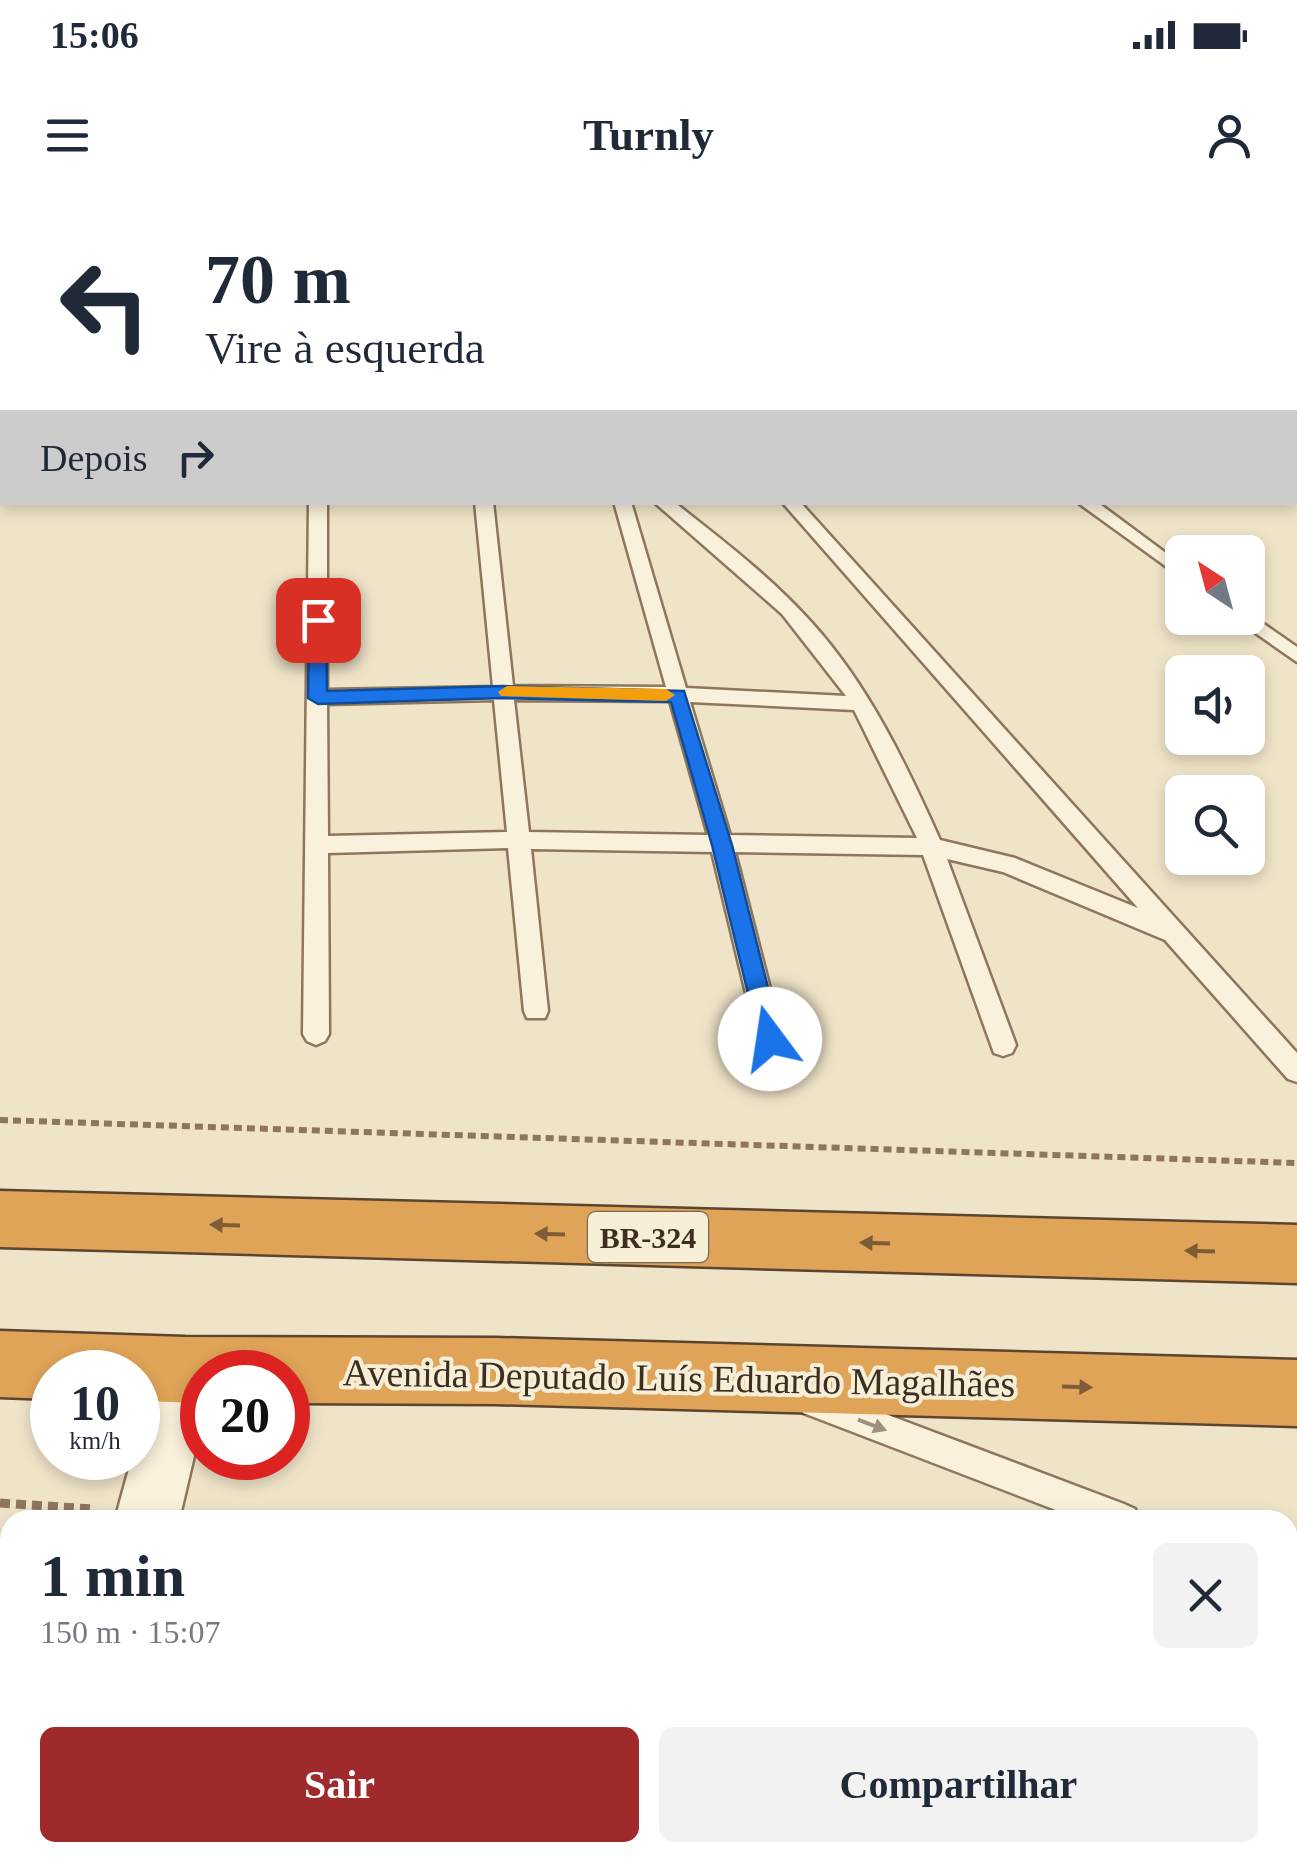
<!DOCTYPE html>
<html lang="pt">
<meta charset="utf-8">
<style>
:root{--surface:#fff;--page:#f2f2f3;--text:#1f2937;--muted:#747a83;--accent:#9e2a2b}
body{margin:0;font-family:Georgia,serif;background:var(--page);color:var(--text);height:100vh;display:flex;flex-direction:column;font-size:38px;white-space:nowrap}
*{box-sizing:border-box;margin:0}
p{font-size:32px;color:var(--muted)}
.icon{flex:none;width:55px;height:55px;fill:none;stroke:currentColor;stroke-width:2;stroke-linecap:round;stroke-linejoin:round}
.map{position:relative;flex:1;overflow:hidden}
.panel{position:absolute;left:0px;top:1310px;width:1298px;height:352px;display:flex;flex-direction:column;background:var(--surface);border-radius:30px 30px 0 0;box-shadow:0 5px 15px #0003}
.panel>*{flex:none}
.hud{position:absolute;left:0px;top:0px;width:1298px;height:305px;box-shadow:0 5px 15px #0003;background:#fff;color:var(--text);overflow:hidden}
.needle{width:65px;rotate:324deg}
.buttons{position:absolute;left:1165px;top:335px;display:grid;gap:20px}
.buttons a{display:grid;place-items:center;width:100px;height:100px;border-radius:15px;background:var(--surface);box-shadow:0 5px 15px #0003;font-size:50px}
.speed{position:absolute;left:30px;top:1150px;display:flex;gap:20px;font-size:50px;font-weight:700;text-align:center}
.speed>*{display:grid;place-content:center;width:130px;height:130px;border-radius:50%;background:var(--surface);box-shadow:0 5px 15px #0003;line-height:1}
.speed small{font-size:25px;font-weight:400}
.speed .limit{border:15px solid #d22;background:#fff;color:#111}
.pin{position:absolute;display:grid;place-items:center;width:85px;height:85px;color:#fff;margin:-42px;border-radius:20px;box-shadow:0 5px 15px #0006}
.me{position:absolute;width:110px;margin:-55px;rotate:346deg;stroke-linejoin:round;filter:drop-shadow(0 0 8px #0008)}
.turn{display:flex;align-items:center;gap:35px;height:210px;padding:0 40px;font-size:45px}
.turn .icon{width:130px;height:130px;stroke-width:2.5}
.turn b{display:block;font-size:70px;line-height:85px}
.then{display:flex;align-items:center;height:95px;padding:0 40px;background:#0003;gap:20px;font-size:38px}
.round{display:grid;place-items:center;flex:none;width:105px;height:105px;border-radius:15px;background:var(--page)}
.summary{display:flex;align-items:center;justify-content:space-between;height:170px;padding:0 40px}
h1{font-size:60px;font-weight:600;line-height:75px}
.button{display:flex;gap:20px;margin-top:auto;padding:20px 40px}
.button a{flex:1;height:115px;border-radius:15px;background:var(--accent);color:#fff;font-size:40px;font-weight:600;line-height:115px;text-align:center}
.button a+a{background:var(--page);color:var(--text)}
.status{display:flex;justify-content:space-between;align-items:center;height:70px;padding:0 50px;background:var(--surface);direction:ltr}
.status svg{height:28px;fill:currentColor}
header{display:flex;justify-content:space-between;align-items:center;height:130px;padding:0 40px;background:var(--surface);font-size:45px;font-weight:600}
.map>svg:first-child{display:block}
.lines{fill:none;stroke-linecap:round;stroke-linejoin:round}
.lane-casing{stroke:#8d765c;stroke-width:5}
.street-casing{stroke:#8d765c;stroke-width:5}
.highway-casing{stroke:#5b4430;stroke-width:5}
.path-far1{stroke:#8d765c;stroke-width:6;stroke-dasharray:8 5;stroke-linecap:butt}
.path{stroke:#8d765c;stroke-width:9;stroke-dasharray:10 6;stroke-linecap:butt}
.lane{fill:#faf1dc;fill-rule:evenodd}
.street{fill:#faf1dc;fill-rule:evenodd}
.highway{fill:#e0a458;fill-rule:evenodd}
.oneway{fill:#7e5d36}
.oneway2{fill:#9c907e}
.route{fill:#1a73e8;stroke:#114b97;stroke-width:2.5}
.slow{fill:#f59e0b}
.labels{text-anchor:middle;dominant-baseline:central;stroke-width:8;stroke-linejoin:round;paint-order:stroke}
.shield{fill:#f7eed8;stroke:#756857;stroke-width:2.5}
.shield-label{font-size:30px;font-weight:bold;fill:#3d2e20}
.near-street-label{font-size:38px;fill:#3d2e20;stroke:#f7eed8}
</style>
<div class="status"><b>15:06</b><svg viewBox="0 0 49 12"><path d="M0 12V9h3v3zM5 12V6h3v6zM10 12V3h3v9zM15 12V0h3v12zM26 1h20v11H26zM47 4h2v5h-2z"/></svg></div>
<header><svg class="icon" aria-label="menu" viewBox="0 0 24 24"><path d="M4 6h16M4 12h16M4 18h16"/></svg>Turnly<svg class="icon" aria-label="person" viewBox="0 0 24 24"><circle cx="12" cy="8" r="4"/><path d="M4 21q1-7 8-7t8 7"/></svg></header>
<div class="map">
<svg width="1297" height="1662" viewBox="0 0 1297 1662">
<rect width="100%" height="100%" fill="#f0e4c8"/>
<g class="lines">
<g class="lane-casing">
<g id="lane">
<path d="M418,0h13l1,2h-13z"/>
<rect x="0" y="54" width="2" height="8"/>
<path d="M2,156v10l-2,1v-10z"/>
<path d="M1297,194v12l-2,1v-12z"/>
<path d="M1295,253l2,1v11l-2,-1z"/>
<rect x="0" y="283" width="2" height="10"/>
<path d="M309,302h18v188l166,-3 -18,-185h18l20,184 153,1 -52,-185h17l55,186 160,8 -64,-82 -128,-112h20c48,38 97,75 138,121 57,63 94,141 128,217l75,18 123,50 -356,-406h18l497,551v29l-9,-3 -123,-139 -162,-68 -56,-13 69,186 -4,8 -9,3 -9,-3 -71,-198 -188,-3 48,187 -4,7 -9,4 -9,-4 -4,-7 -45,-187 -181,-3 17,162 -3,7h-18l-3,-7 -16,-163 -180,5 1,181 -4,7 -9,4 -9,-4 -4,-7zM494,500l13,132 -179,4 -1,-132zM514,500l156,1 38,134 -179,-3zM690,502l164,8 63,128 -187,-3z"/>
<path d="M1077,302h20l85,63v13z"/>
<path d="M1248,413l49,34v15l-63,-44h14z"/>
<path d="M814,1187l310,117 11,5 5,11h-58l-268,-103 -11,-4 -4,-11 4,-11z"/>
<path d="M1288,1358l9,3v32l-9,-3z"/>
</g>
</g>
<g class="street-casing">
<g id="street">
<path d="M499,0h26l2,2h-26z"/>
<path d="M593,0h71l-73,2z"/>
<path d="M185,1140l21,9 9,21 -13,2v50l-23,98h-64l17,-62h6c0,-37 12,-75 26,-109z"/>
<path d="M80,1652h74l-1,10h-74z"/>
</g>
</g>
<g class="highway-casing">
<g id="highway">
<path d="M0,991l1297,34v58l-1297,-36z"/>
<path d="M0,1131l185,6 311,1 801,22v66l-801,-22 -208,-1v-31h-86v31l-64,-2v-29h-86v27l-52,-2z"/>
</g>
</g>
<path class="path-far1" d="M0,920l1297,43"/>
<g class="path">
<path d="M0,1303l93,6"/>
<path d="M200,1318l19,2"/>
</g>
<use href="#lane" class="lane"/>
<use href="#street" class="street"/>
<use href="#highway" class="highway"/>
</g>
<defs><path id="oneway-solid" d="M-6-.8H1V-3.2L6.5 0L1 3.2V.8H-6Z" transform="scale(2.5)"/></defs>
<g class="oneway">
<use href="#oneway-solid" transform="translate(225 1025) rotate(-178)"/>
<use href="#oneway-solid" transform="translate(550 1034) rotate(-178)"/>
<use href="#oneway-solid" transform="translate(875 1043) rotate(-178)"/>
<use href="#oneway-solid" transform="translate(1200 1051) rotate(-178)"/>
<use href="#oneway-solid" transform="translate(1077 1187) rotate(2)"/>
</g>
<use class="oneway2" href="#oneway-solid" transform="translate(872 1225) rotate(21)"/>
<path class="route" d="M318,414l8,6 1,71 175,-5 182,5 48,154 49,194 -3,7h-16l-3,-7 -47,-194 -41,-143 -169,-4 -184,6 -10,-6 1,-78z"/>
<path class="slow" d="M507,486l159,3 9,6 -9,6 -165,-5 -3,-4z"/>
<g class="labels">
<rect class="shield" x="588" y="1012" width="120" height="50" rx="8"/>
<g class="shield-label">
<text x="648" y="1037">BR-324</text>
</g>
<g class="near-street-label">
<text transform="translate(679 1178) rotate(1)">Avenida Deputado Luís Eduardo Magalhães</text>
</g>
</g>
</svg>
<div class="buttons">
<a><svg class="needle" viewBox="-14 -14 28 28"><path d="M0-13l5 13h-10z" fill="#e53935"/><path d="M0 13l5-13h-10z" fill="#747a83"/></svg></a>
<a><svg class="icon" aria-label="sound" viewBox="0 0 24 24"><path d="M4 9h4l5-4v14l-5-4H4zM17 9q2 3 0 6"/></svg></a>
<a><svg class="icon" aria-label="search" viewBox="0 0 24 24"><circle cx="10" cy="10" r="6"/><path d="M15 15l6 6"/></svg></a>
</div>
<div class="speed"><div>10<small>km/h</small></div><div class="limit">20</div></div>
<div class="pin" style="left:318px;top:420px;background:#d93025"><svg class="icon" aria-label="arrive" viewBox="0 0 24 24"><path d="M6 21V4h12l-3 4 3 4H6"/></svg></div>
<svg class="me" style="left:770px;top:839px" viewBox="-20 -20 40 40"><circle r="19" fill="#fff"/><path d="M0-13L10 11 0 6-10 11z" fill="#1a73e8"/></svg>
<div class="hud">
<div class="turn"><svg class="icon" aria-label="left" viewBox="0 0 24 24"><path d="M17 20v-9H6M10 6l-5 5 5 5"/></svg><div><b>70 m</b>Vire à esquerda</div></div>
<div class="then">Depois<svg class="icon" aria-label="right" viewBox="0 0 24 24"><path d="M7 20v-9h11M14 6l5 5-5 5"/></svg></div>
</div>
<section class="panel">
<div class="summary"><div><h1>1 min</h1><p>150 m · 15:07</p></div><a class="round"><svg class="icon" aria-label="close" viewBox="0 0 24 24"><path d="M6 6l12 12M18 6L6 18"/></svg></a></div>
<div class="button"><a>Sair</a><a>Compartilhar</a></div>
</section>
</div>
